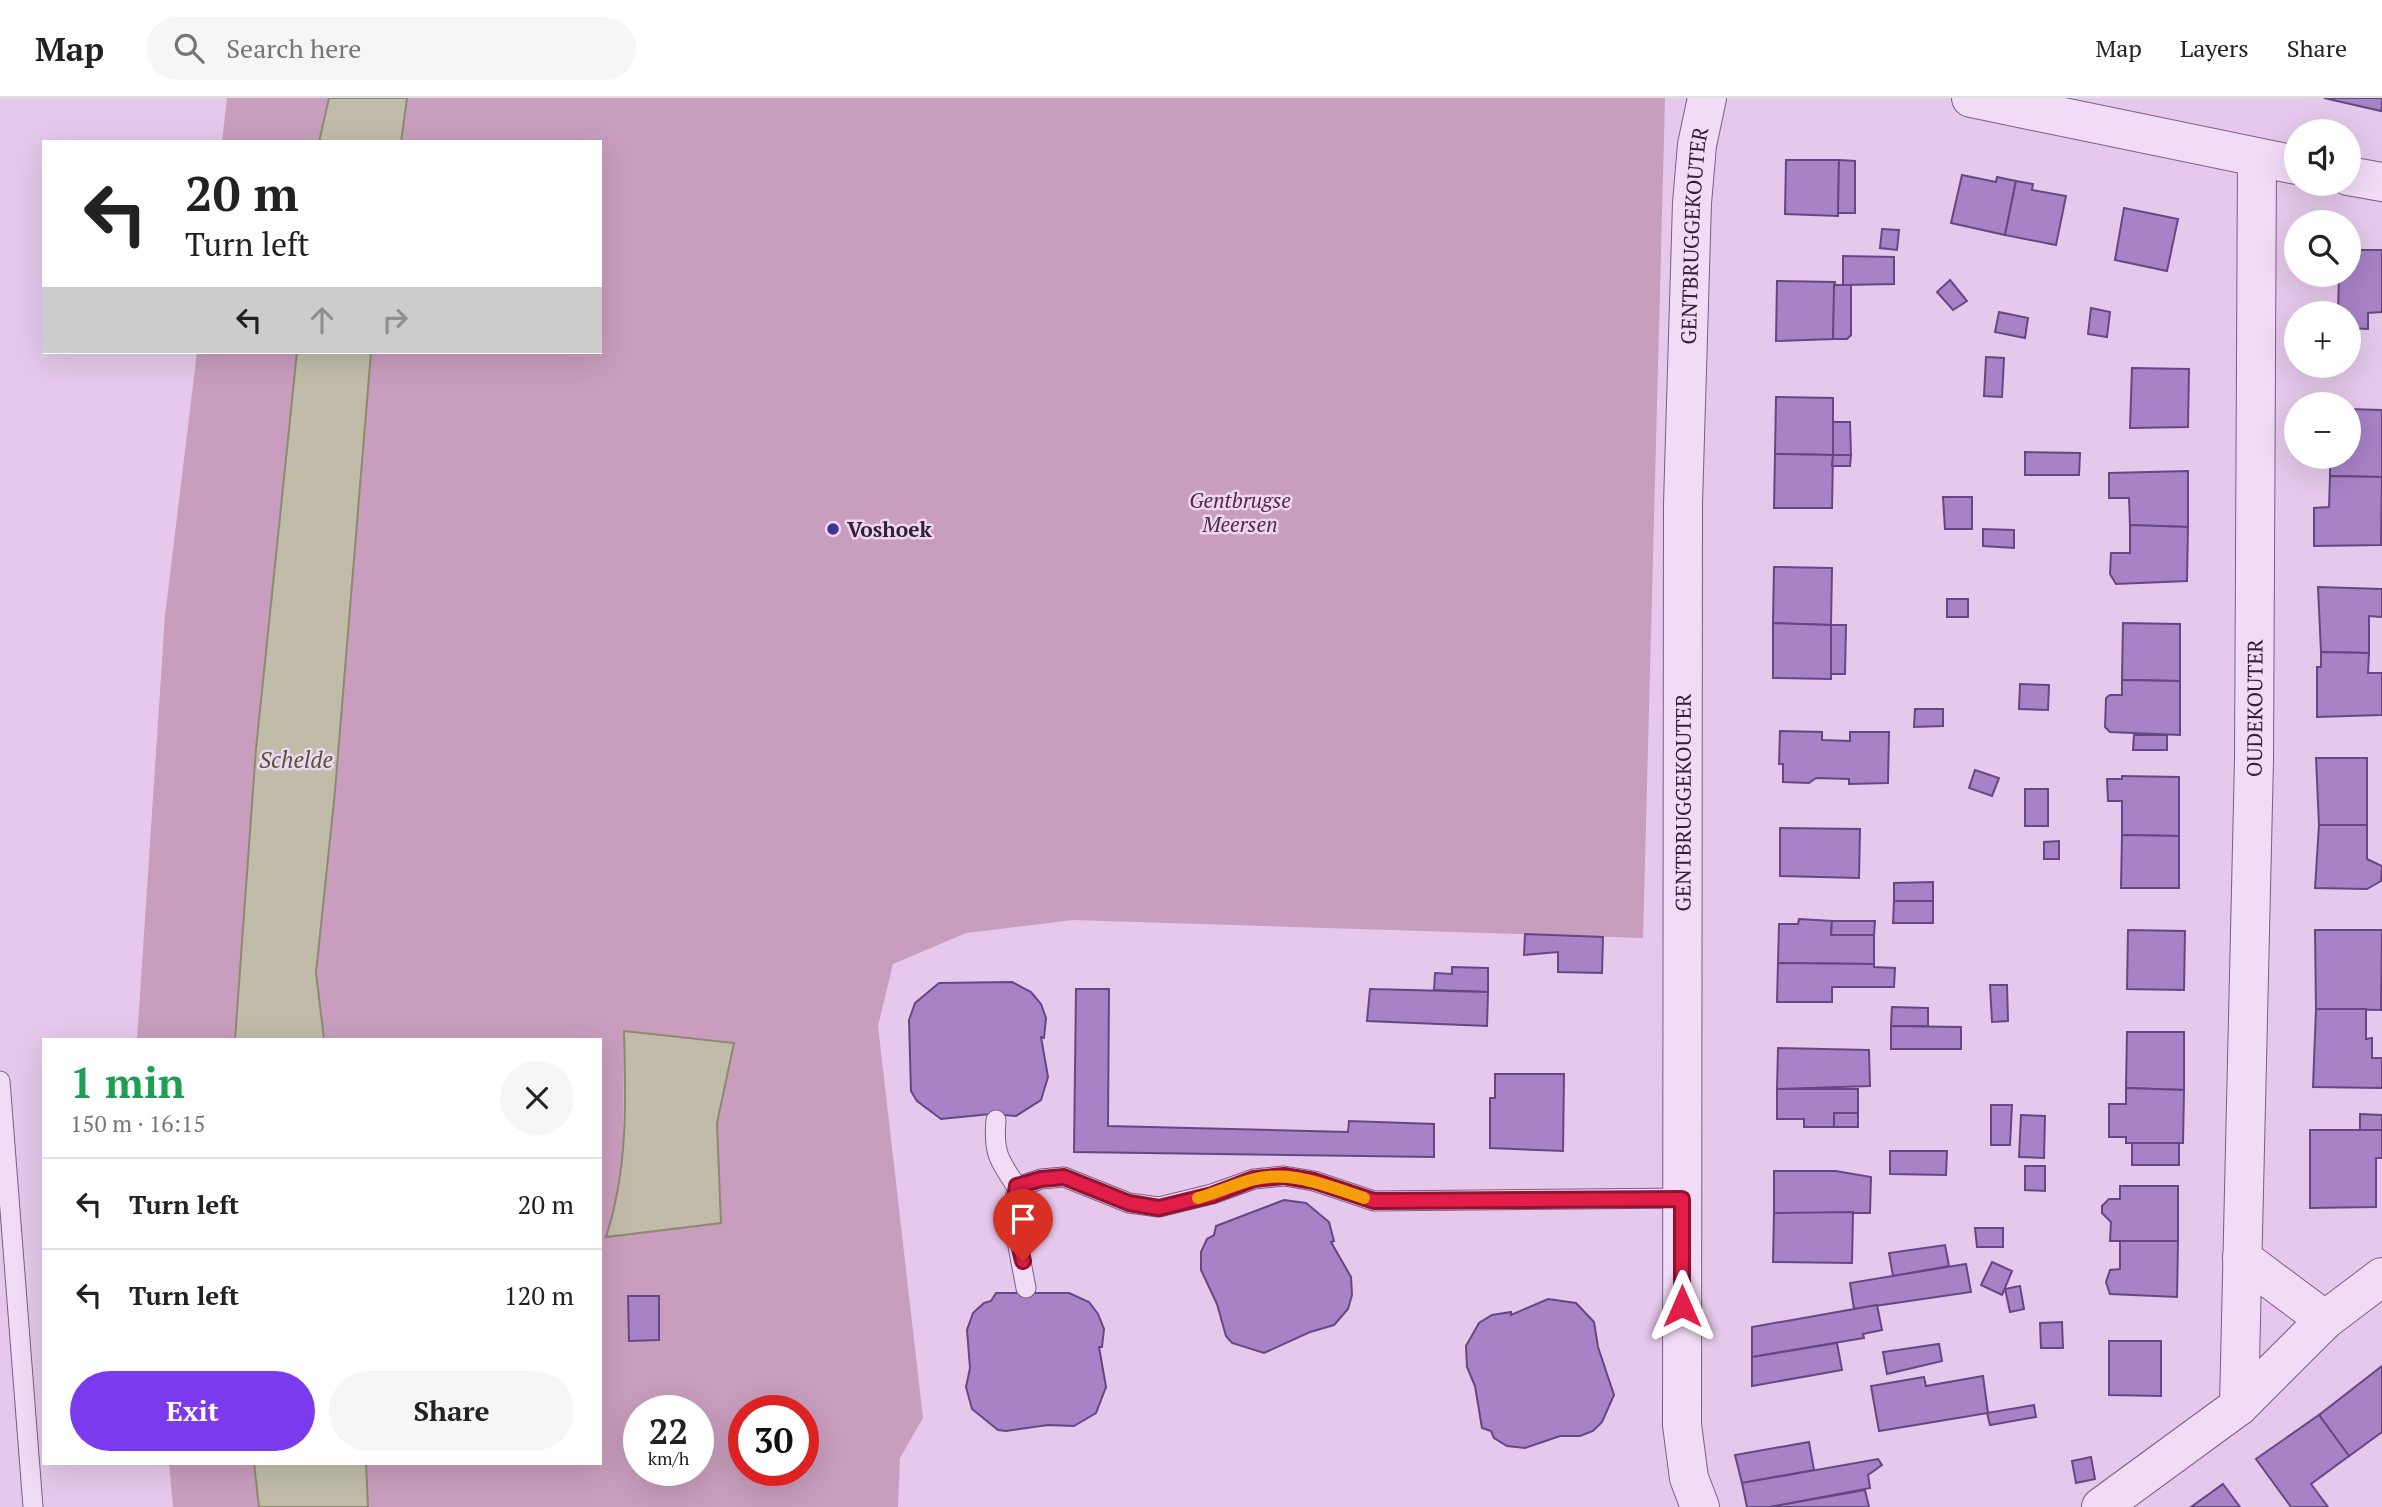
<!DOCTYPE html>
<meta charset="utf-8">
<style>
:root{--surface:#fff;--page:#f6f6f6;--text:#222;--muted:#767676;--line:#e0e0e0;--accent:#7c3aed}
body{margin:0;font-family:"PT Serif",serif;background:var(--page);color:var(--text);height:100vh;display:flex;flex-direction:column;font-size:26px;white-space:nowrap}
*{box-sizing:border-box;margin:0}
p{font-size:23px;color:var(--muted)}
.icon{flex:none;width:38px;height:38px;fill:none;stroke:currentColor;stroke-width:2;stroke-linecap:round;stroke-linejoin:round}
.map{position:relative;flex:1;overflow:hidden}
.drawer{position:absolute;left:42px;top:940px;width:560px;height:427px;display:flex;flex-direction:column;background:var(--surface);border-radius:0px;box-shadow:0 7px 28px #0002}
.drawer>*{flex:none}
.top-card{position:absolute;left:42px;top:42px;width:560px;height:214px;border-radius:0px;box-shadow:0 7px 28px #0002;background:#fff;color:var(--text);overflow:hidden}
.fabs{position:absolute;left:2284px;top:21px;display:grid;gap:14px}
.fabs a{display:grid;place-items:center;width:77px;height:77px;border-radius:50%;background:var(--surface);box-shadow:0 7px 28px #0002;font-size:35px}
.speed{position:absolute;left:623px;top:1297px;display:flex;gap:14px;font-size:35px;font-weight:700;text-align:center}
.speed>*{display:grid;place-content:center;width:91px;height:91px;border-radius:50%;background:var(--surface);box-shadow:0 7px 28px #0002;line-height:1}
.speed small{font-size:18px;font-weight:400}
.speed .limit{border:10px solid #d22;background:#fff;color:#111}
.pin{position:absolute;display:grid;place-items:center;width:60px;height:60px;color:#fff;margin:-72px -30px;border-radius:50% 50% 50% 0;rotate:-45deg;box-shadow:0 0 7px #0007}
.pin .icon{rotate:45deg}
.me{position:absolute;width:77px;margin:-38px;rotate:0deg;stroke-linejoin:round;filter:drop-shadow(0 0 5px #0008)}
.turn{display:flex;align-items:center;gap:24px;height:147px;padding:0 28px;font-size:32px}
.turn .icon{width:91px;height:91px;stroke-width:2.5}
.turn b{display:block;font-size:49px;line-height:60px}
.lanes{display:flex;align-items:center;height:66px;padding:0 28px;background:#0003;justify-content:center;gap:35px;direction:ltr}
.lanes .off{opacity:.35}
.round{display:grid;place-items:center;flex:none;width:74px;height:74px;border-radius:37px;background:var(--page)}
.summary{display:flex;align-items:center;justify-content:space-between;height:119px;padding:0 28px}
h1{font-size:42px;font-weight:600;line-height:52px;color:#1e9e55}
.primary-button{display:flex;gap:14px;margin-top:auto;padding:14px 28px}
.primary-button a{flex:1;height:80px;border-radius:42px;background:var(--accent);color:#fff;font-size:28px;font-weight:600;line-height:80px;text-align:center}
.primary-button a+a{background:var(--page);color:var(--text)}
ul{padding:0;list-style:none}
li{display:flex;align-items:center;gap:21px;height:91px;padding:0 28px;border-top:2px solid var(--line)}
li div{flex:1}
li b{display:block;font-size:26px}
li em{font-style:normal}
header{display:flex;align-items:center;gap:42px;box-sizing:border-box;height:98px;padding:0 35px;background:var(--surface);border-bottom:2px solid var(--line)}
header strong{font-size:33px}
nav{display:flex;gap:38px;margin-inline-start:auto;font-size:24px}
.search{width:490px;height:63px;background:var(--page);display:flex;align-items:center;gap:18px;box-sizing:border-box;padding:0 24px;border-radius:38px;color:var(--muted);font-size:26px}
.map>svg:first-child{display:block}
.green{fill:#c89dbd;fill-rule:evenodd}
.water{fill:#c0bca9;stroke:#8d8a70;stroke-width:2}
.building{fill:#a782c6;stroke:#674783;stroke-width:2}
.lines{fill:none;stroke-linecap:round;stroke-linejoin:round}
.service-casing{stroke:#795f86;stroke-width:21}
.minor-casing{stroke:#795f86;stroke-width:40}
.service{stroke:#f2dbf6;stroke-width:19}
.minor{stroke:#f2dbf6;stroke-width:38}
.route-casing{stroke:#92132f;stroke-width:18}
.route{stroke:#e11d48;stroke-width:12}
.slow{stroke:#f59e0b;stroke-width:12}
.poi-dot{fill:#403490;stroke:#efd7f3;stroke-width:2.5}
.labels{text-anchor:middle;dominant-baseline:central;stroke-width:5;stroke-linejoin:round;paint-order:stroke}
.street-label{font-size:21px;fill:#2f2137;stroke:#efd7f3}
.park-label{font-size:21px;font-style:italic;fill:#522942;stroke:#efd7f3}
.poi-label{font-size:21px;font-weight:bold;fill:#2f2137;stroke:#efd7f3;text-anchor:start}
.water-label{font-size:23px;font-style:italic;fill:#535632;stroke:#efd7f3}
</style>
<header>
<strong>Map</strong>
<div class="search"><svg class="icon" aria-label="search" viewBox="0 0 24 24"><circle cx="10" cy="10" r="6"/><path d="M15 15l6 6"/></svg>Search here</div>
<nav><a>Map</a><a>Layers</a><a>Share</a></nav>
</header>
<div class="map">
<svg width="2382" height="1409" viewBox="0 0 2382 1409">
<rect width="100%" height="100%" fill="#e5c8eb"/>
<g class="green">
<path d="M227,0h102l-10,44h-97z"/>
<path d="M407,0h1258l-22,840 -570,-18 -107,13 -73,31 -15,62 45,392 -23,40 -2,49h-530l-2,-44h234v-423h-276l-8,-67 19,-182 36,-439h229v-210h-199zM624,933l109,13 -16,79 4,100 -115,14 17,-64zM639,1312h59v60h-59zM744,1312h59v60h-59z"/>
<path d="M197,254h100l-41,397 -21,290 -98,1 28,-424z"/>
<path d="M169,1365h85l5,44h-86z"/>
</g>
<g class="water">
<path d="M329,0h78l-6,44h-82z"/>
<path d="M297,254h74l-36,439 -19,182 8,66h-89l21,-290z"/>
<path d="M624,933l110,12 -17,80 4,100 -115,14c22,-68 20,-136 18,-206z"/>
<path d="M254,1365h112l2,44h-109z"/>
</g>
<g class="building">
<path d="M2324,0h58v9l-1,4z"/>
<path d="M1786,62h53l-1,56 -53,-2z"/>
<path d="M1839,62l16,1v52h-17z"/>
<path d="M1962,77l34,7 1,-5 19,4 -11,54 -54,-12z"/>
<path d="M2016,83l17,3 -1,6 34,6 -10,49 -51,-10z"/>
<path d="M2124,110l54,11 -11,52 -52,-11z"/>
<path d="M1882,131l17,1 -2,20 -17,-2z"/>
<path d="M2348,152h34v62l-14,1v16l-20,-1v-15h-10l1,-38h9z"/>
<path d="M1843,158l51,1v27l-51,1z"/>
<path d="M1950,182l17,21 -14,9 -16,-18z"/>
<path d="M1777,183l58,1 -2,57 -57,2z"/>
<path d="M1834,187h17v50l-4,4h-14z"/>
<path d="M2091,210l19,4 -3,25 -19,-3z"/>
<path d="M1999,214l29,6 -3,20 -30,-6z"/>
<path d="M1986,259l18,1 -2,39 -18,-1z"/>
<path d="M2132,270l57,1 -1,58 -58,1z"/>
<path d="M1776,299l57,1v57l-58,-1z"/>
<path d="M2348,311l34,1v67l-52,-1v-19h18z"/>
<path d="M1833,324h17l1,33h-18z"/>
<path d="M2025,354l55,1 -1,22h-54z"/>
<path d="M1775,356l58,1 -1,53h-58z"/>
<path d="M1833,357h18l-1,11h-18z"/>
<path d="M2188,373v56l-58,-2 -1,-27h-20v-25z"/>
<path d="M2330,378l52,1 -1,68 -67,1v-38l15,-1z"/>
<path d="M1943,399h29v32h-27z"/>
<path d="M2130,427l58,2 -1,54 -71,3 -6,-10 1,-21h19z"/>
<path d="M1983,431l31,1v18l-31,-2z"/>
<path d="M1774,469l58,1 -1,57 -58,-2z"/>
<path d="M2318,489l64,2v28l-13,-1v37l-48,-1z"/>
<rect x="1947" y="501" width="21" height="18"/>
<path d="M1773,525l58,2v54l-58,-1z"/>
<path d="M2123,525l57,1v57l-58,-1z"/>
<path d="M1831,527h15l-1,49h-14z"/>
<path d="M2321,554l48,1 -1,20h14v42l-65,2v-50h4z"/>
<path d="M2122,582l58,1v54l-70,-3 -5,-5 1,-29 4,-3h12z"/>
<path d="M2020,586l29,1 -1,25 -29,-1z"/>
<path d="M1915,611h28v17l-29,1z"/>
<path d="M1780,633l42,1v8l28,1v-9h39l-1,51 -39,1v-5l-33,-1 -7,5 -26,-1v-18h-4z"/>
<path d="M2134,637h33v15h-34z"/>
<path d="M2316,660h51v67h-48z"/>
<path d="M1975,672l24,8 -7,18 -23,-8z"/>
<path d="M2122,678l57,1v59l-57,-1v-34h-14l-1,-22h15z"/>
<rect x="2025" y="691" width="23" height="37"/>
<path d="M2319,727h48v34l15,7 -1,15 -14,8 -52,-1z"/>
<path d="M1780,730l80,1 -1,49 -79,-2z"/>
<path d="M2122,737l57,1v52h-58z"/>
<path d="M2059,743v18h-15v-17z"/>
<path d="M1933,784v19h-39v-18z"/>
<path d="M1894,803h39v22h-40z"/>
<path d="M1799,821l33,2 -1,14h43v29l-96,-1 1,-39h19z"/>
<path d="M1832,823h43l-1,14h-43z"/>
<path d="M2128,832l57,1 -1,59 -57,-1z"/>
<path d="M2315,832h67l-1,80 -65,-1z"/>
<path d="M1525,836l78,3 -1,36 -44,-1v-20l-34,3z"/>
<path d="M1778,865l96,1v3l21,1 -1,19h-62v15h-55z"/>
<path d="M1452,869l36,1v24l-54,-2 1,-17 17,1z"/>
<path d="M1012,884l19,10 10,12 5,14 -2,20 -3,-1 7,40 -7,23 -25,16 -25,-2 -50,5 -24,-18 -6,-10 -2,-71 6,-17 24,-20z"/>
<path d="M1990,887h17l1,36 -16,1z"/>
<path d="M1076,891h33l-1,137 240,6 1,-11 85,3v33l-360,-5z"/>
<path d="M1370,891l118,3 -1,34 -120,-5z"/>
<path d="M1892,909l36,1v18h-37z"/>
<path d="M2316,911h50v30l6,-1v20h10v30l-69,-1z"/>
<path d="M1891,928l70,1v22h-70z"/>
<path d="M2127,934h57v58l-58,-2z"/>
<path d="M1778,950l91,2 1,36 -93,3z"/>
<path d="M1495,976h69l-1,77 -73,-3v-50h5z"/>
<path d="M2126,990l58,2 -1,53h-57v-6h-17v-33h17z"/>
<path d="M1777,991h81v24h-24v14h-30v-8h-27z"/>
<path d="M1991,1007h21l-2,40h-19z"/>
<rect x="1834" y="1015" width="24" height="14"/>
<path d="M2360,1016l22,1v15h-22z"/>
<path d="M2021,1017l24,1 -1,42 -25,-1z"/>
<path d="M2310,1032h72v28h-6v49l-66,1z"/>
<rect x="2132" y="1045" width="47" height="22"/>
<path d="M1890,1053h57l-1,24 -56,-1z"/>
<path d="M2025,1068h20v25l-20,-1z"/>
<path d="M1774,1073h62l35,6 -1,36h-96z"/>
<path d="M2120,1088h58v55h-68l1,-19 -9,-9v-7l7,-7h11z"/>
<path d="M1284,1102l22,3 23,19 5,19 -3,1 20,35 1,18 -4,14 -14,16 -24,7 -46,21 -32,-10 -6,-7 -9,-32 -16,-34v-18l6,-13 7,-4 2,-9z"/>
<path d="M1853,1114l-1,51 -79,-1 1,-49z"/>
<path d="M1975,1130h28v19h-26z"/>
<path d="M2120,1143h58l-1,56 -67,-3 -4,-12 4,-12 10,-1z"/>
<path d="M1945,1147l4,21 -56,10 -4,-23z"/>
<path d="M1992,1164l20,9 -10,24 -21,-10z"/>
<path d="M1966,1166l5,28 -117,17 -4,-26z"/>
<path d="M2020,1188l4,23 -14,3 -5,-23z"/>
<path d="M996,1195h73l20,9 9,12 6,15 -2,18h-3l7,40 -10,26 -22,13 -26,-1 -42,6 -8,-1 -26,-21 -6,-22 4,-19 -3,-38 6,-17 11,-10 7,-2z"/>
<path d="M628,1198h31v44l-30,1z"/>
<path d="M1548,1201l28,4 18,19 4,25 16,48 -12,27 -9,9 -13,5h-20l-35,12 -18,-2 -13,-8 -3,-7 -9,-3 -7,-42 -8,-19 -1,-21 13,-23 13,-8 19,-3v3z"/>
<path d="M1877,1207l5,25 -19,4 1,4 -112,19v-30z"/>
<path d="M2062,1224l1,26h-22l-1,-25z"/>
<path d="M2109,1243h52v55l-52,-1z"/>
<path d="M1837,1245l5,27 -90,16v-29z"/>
<path d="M1939,1246l3,17 -55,13 -4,-22z"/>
<path d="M2382,1268v66l-33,24 -30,-41z"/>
<path d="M1983,1278l5,37 -109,18 -8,-45 53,-9 2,9z"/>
<path d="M2034,1307l2,12 -46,8 -3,-12z"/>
<path d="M2319,1317l30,41 -38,28 17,23h-37l-35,-48z"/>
<path d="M1809,1344l5,28 -72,13 -7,-28z"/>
<path d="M2091,1359l4,22 -19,4 -4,-22z"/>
<path d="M1878,1361l4,6 -14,10 2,13 -100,19h-23l-5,-24z"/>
<path d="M2223,1386l17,23h-49z"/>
<path d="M1865,1392l4,17h-99z"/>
</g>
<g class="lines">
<g class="service-casing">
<g id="service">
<path d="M0,983l33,426"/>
<path d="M996,1022c-3,32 3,41 21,67"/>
<path d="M1026,1190l-14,-73 5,-28 24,-8 23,-2 65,26 30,4 53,-13 42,-15 30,-3 30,5 60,20 308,-3"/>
</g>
</g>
<g class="minor-casing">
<g id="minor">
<path d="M1971,0l325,67"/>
<path d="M2348,78l34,6"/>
<path d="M2242,1160l83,62"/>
<path id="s1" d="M2239,1308l15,-646 3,-602"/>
<path id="s2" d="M1700,1409l-11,-29 -7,-53 1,-921 9,-301 5,-58 10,-47"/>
<path d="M2101,1409l138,-101 86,-86 57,-43"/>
</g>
</g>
<use href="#service" class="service"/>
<use href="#minor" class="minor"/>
</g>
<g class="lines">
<g class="route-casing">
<path id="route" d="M1023,1163l-11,-46 5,-29 24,-7 23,-2 65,26 30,5 53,-13 42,-16 30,-3 30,5 60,20 308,-2v107"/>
</g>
<use href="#route" class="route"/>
<path class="slow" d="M1198,1100c18,-5 35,-13 53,-18 39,-11 76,6 113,18"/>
</g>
<circle class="poi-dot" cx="833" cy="431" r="7"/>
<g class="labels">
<g class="street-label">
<text stroke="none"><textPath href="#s2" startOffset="1274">GENTBRUGGEKOUTER</textPath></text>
<text stroke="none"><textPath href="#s1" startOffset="698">OUDEKOUTER</textPath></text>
<text stroke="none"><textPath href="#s2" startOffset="707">GENTBRUGGEKOUTER</textPath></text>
</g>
<g class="park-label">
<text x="1240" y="402">Gentbrugse<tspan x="1240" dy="24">Meersen</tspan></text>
</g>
<g class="poi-label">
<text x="847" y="431">Voshoek</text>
</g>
<g class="water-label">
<text x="296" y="661">Schelde</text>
</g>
</g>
</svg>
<div class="fabs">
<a><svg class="icon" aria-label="sound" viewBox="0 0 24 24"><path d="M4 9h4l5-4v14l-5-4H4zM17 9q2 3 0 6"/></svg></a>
<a><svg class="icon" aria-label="search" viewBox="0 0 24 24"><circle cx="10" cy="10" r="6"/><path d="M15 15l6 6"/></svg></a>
<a>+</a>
<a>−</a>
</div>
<div class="speed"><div>22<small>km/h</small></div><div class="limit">30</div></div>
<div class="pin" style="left:1023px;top:1163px;background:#d93025"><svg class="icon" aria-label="arrive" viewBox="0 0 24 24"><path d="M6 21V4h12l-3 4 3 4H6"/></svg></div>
<svg class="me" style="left:1682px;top:1208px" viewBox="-20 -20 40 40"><path d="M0-17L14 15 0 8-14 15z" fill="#e11d48" stroke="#fff" stroke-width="4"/></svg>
<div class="top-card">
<div class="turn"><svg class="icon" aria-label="left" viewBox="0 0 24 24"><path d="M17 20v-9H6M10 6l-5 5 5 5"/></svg><div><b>20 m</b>Turn left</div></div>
<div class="lanes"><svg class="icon" aria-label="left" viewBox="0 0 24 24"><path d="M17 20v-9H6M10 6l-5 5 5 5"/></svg><svg class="icon off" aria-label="ahead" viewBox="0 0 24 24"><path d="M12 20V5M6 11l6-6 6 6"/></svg><svg class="icon off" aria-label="right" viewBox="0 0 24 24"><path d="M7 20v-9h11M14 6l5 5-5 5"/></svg></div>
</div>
<section class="drawer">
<div class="summary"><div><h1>1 min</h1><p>150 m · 16:15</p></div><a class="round"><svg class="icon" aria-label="close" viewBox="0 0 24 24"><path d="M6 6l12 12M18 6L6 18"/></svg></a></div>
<ul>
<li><svg class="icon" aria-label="left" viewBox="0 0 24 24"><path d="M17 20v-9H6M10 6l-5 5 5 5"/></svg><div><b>Turn left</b></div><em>20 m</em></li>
<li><svg class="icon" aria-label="left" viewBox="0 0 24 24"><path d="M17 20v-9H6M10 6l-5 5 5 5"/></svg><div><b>Turn left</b></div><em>120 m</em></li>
</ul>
<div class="primary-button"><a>Exit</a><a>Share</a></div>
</section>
</div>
